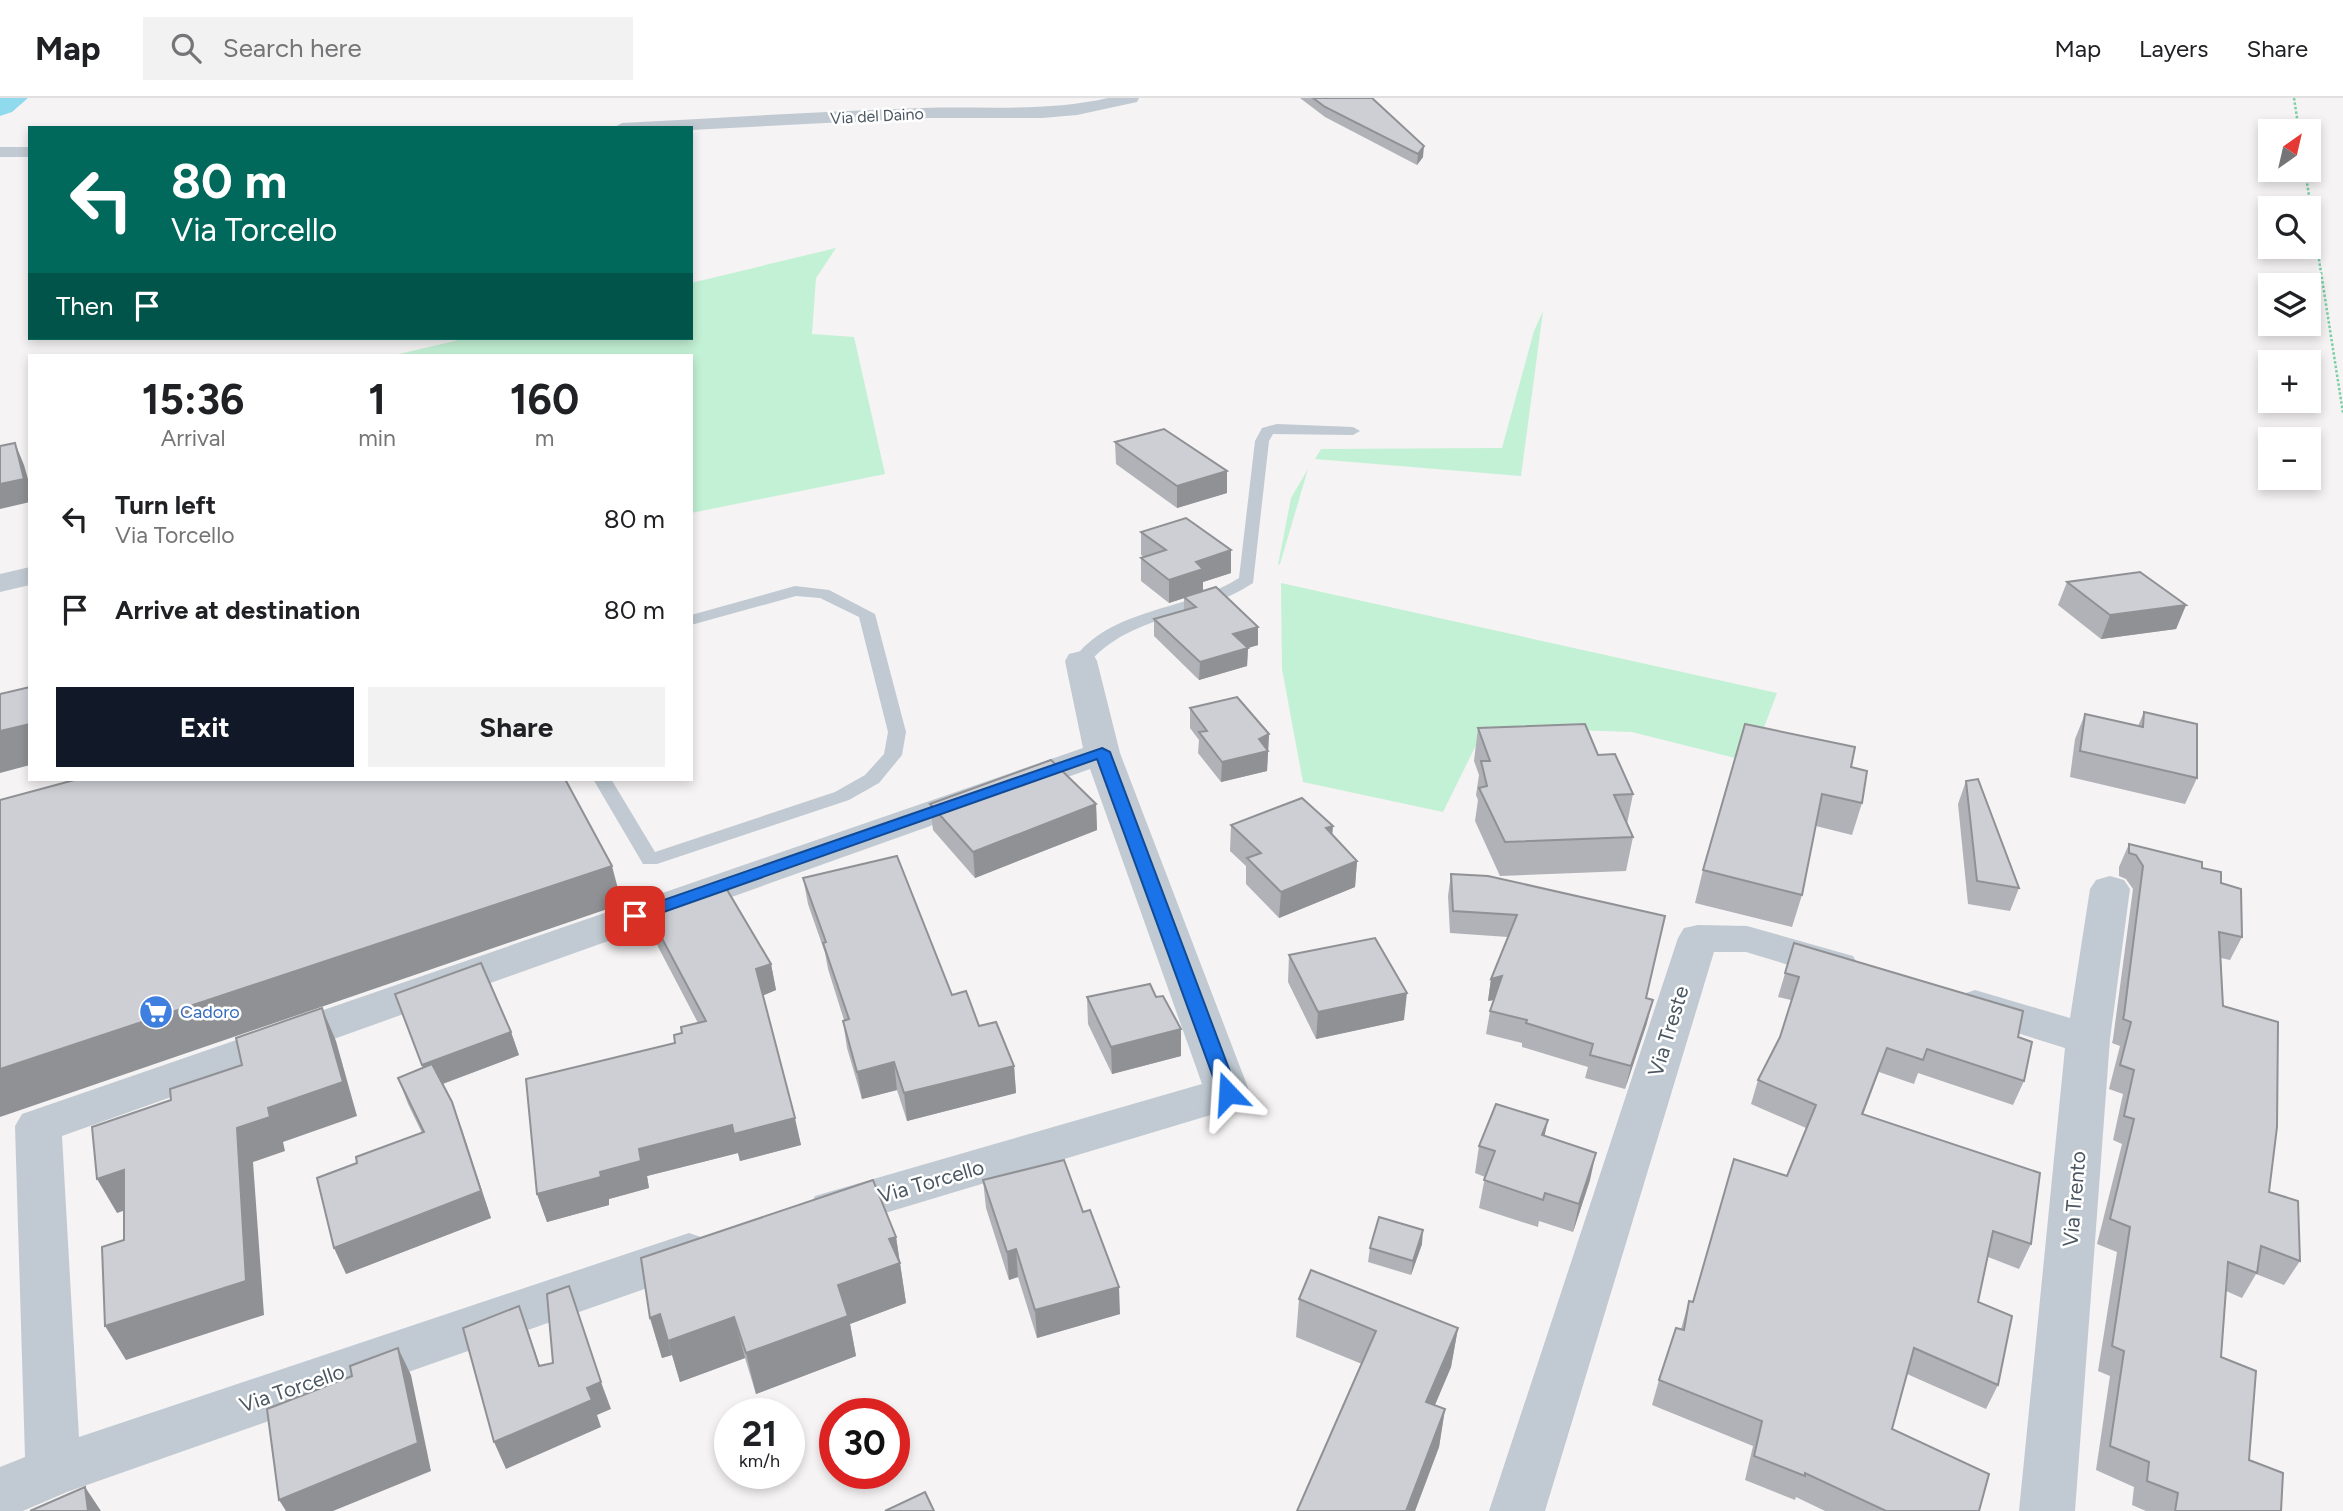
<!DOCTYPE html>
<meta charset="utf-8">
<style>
:root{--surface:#fff;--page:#f2f2f2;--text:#202124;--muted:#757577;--line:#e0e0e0;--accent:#111827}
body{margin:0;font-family:Figtree,sans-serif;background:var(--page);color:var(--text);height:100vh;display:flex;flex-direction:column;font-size:26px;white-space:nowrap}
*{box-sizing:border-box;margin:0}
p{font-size:23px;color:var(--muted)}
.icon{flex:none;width:38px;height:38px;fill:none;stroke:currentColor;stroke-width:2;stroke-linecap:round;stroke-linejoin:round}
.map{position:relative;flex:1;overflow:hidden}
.details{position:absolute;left:28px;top:256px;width:665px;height:427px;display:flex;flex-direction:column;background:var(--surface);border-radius:0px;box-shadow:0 4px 10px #0003}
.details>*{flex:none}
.banner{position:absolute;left:28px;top:28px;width:665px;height:214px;border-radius:0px;box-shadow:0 4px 10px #0003;background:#00695c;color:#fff;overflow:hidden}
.needle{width:46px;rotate:34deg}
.fabs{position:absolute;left:2258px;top:21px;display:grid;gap:14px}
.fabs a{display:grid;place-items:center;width:63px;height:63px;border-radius:0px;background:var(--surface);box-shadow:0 4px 10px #0003;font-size:35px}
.speed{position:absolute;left:714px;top:1300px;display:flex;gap:14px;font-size:35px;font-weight:700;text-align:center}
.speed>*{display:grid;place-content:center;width:91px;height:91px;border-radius:50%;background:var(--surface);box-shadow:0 4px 10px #0003;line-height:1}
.speed small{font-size:18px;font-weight:400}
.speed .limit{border:10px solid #d22;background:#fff;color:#111}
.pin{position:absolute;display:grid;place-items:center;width:60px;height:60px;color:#fff;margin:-30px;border-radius:14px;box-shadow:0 4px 10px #0006}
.me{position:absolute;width:77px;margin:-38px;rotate:340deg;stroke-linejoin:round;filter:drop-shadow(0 0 5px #0008)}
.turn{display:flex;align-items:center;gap:24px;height:147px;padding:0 28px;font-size:32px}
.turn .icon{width:91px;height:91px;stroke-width:2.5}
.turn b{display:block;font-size:49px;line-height:60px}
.then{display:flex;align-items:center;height:66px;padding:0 28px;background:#0003;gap:14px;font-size:26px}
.eta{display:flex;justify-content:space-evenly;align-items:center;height:119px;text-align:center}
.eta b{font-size:42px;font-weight:700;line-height:49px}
.primary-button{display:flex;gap:14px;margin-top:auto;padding:14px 28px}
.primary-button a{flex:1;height:80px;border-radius:0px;background:var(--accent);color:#fff;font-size:28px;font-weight:700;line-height:80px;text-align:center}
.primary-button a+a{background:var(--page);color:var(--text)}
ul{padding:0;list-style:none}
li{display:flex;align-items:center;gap:21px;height:91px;padding:0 28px}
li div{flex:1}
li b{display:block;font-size:26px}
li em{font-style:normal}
header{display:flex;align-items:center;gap:42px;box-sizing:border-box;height:98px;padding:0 35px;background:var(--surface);border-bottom:2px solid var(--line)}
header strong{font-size:33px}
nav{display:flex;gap:38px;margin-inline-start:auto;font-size:24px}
.search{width:490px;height:63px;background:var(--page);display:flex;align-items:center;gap:18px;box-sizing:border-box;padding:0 24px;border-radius:0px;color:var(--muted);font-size:26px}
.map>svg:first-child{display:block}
.green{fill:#c3f1d5}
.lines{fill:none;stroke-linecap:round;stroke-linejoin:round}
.river{fill:#90daee;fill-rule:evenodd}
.path{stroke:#7ad0a6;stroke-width:2.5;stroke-dasharray:2.5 2;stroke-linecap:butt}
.service{fill:#c1cad2;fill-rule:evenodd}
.minor{fill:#c1cad2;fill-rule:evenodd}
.wall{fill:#b0b2b7}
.shaded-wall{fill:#909195}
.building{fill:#cdcfd5;stroke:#909195;stroke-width:2}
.route{fill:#1a73e8;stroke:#114b97;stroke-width:2}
.labels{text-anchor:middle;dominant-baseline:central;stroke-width:5;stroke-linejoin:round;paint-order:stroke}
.far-street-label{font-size:16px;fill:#4a5661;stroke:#fff}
.shop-label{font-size:18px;fill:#366cbe;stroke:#fff;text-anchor:start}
.near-street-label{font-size:21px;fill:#4a5661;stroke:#fff}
</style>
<header>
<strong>Map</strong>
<div class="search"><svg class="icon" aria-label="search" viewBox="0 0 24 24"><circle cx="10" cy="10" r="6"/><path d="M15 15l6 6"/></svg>Search here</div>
<nav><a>Map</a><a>Layers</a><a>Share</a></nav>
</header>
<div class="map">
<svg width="2343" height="1413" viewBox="0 0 2343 1413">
<rect width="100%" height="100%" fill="#f5f3f3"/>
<g class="green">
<path d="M836,150l-20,30 -4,56 42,3 31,137 -194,39v-158h-296l72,-17h224v-55z"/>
<path d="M1543,213l-22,165 -206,-17 6,-10 181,-1 32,-117z"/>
<path d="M1308,371l-28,95 -2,1 13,-67z"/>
<path d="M1281,485l496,110 -26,69 -119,-30 -147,-5 -42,85 -140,-30 -21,-113z"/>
</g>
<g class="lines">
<path class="river" d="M0,0h28l-16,14 -12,4z"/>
<g class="path">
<path d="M2294,0l5,33"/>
<path d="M2305,72l38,243"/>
</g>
<g class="service">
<path d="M1277,326l76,3 7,4 -7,4 -80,-1 -4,7 -16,142c-56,37 -121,29 -166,82h-12l-3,-4c40,-55 114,-49 167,-83l16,-137 7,-13z"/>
<path d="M795,488l34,4 46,24 31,118 -4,23 -23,28 -30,17 -192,64h-14l-50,-85h18l44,73 180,-60 30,-17 19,-21 4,-22 -29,-115 -39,-19 -24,-2 -105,29v-10z"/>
</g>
<g class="minor">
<path d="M1108,0h31l-2,4 -60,13 -35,3h-120l-231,12 -78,-2 9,-5c100,-5 200,-12 300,-15 63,-2 124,4 186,-10z"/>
<rect x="0" y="49" width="30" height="10"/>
<path d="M30,469v18l-30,7v-18z"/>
<path d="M1081,553l12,3 4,7 23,92 130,340 -6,12 -412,124 -17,-5 -7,-14 7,-14 17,-5 370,-107 -112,-315 -1028,367 17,301 610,-204 18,6 7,14 -7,14 -640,225 -44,19h-23v-44l25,-10 -10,-331 7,-12 1061,-366 -18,-87 4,-7z"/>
<path d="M2110,778l14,4 6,9 -20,150 -35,472h-56l46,-463 -105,-33 -6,-10 6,-10 15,-5 95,28 20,-129 6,-9z"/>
<path d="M1698,827l49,1 106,30 6,10 -6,10 -15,4 -92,-28h-32l-169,559h-56l189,-573 6,-10z"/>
</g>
</g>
<g class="wall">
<path d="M1300,0h72l51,59 -6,8 -92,-48z"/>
<path d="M1115,344l112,29v22l-50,15 -61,-44z"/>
<path d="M1141,434l90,41 -28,9v9l55,54 -10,3 -1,18 -48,14 -45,-44v-17l30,-9v-12l-15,5 -28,-22v-23l3,-1 -3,-2z"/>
<path d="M2067,484l119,23 -10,24 -75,10 -43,-34z"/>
<path d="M1190,610l79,26 -2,37 -46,11 -23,-29 1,-13 -9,-12z"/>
<path d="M2144,614l53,66 -12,26 -115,-27 5,-38 10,-25 53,12z"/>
<path d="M1478,630l120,27 35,39 -6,30 6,13 -7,34 -126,5 -25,-55 3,-21 -2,-5 3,-20 -5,-14z"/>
<path d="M1851,669l11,36 -10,32 -36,-9 -14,69 -10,32 -97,-24 8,-33z"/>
<path d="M1966,683l53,107 -9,23 -42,-7 -10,-100z"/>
<path d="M930,706h166l1,26 -122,48 -42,-48z"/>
<path d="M1231,727l101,10 25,26 -2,26 -76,31 -33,-34v-18l-16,-15z"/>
<path d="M2129,746l73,24 19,15 21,54 -12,23 -9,-2 2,48 46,186 31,69 -16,24 -28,-11 -14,24 -16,-7 -5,66 28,103 32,51h-135l-14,-6 2,-18 -38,-17 14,-94 -12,-5 19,-119 -20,-8 25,-100 -9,-4 10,-46 -14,-5 11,-43 -8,-3 1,-4 20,-150 -7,-10 -7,-3v-9z"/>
<path d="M1451,776l195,124 1,25 -22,66 -40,-11 3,-11 -66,-20v-4l-36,-9 4,-23 3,-11 -5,1 3,-22 17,-42 -58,-4 -2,-37z"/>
<path d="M803,780l149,117 62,71 2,27 -109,28 -10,-31 -35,9 -15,-51 -4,-27 1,-1 -16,-51 -3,-16 -17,-49z"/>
<path d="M649,816l122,50 5,26 -13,5 38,150 -61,16 -2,-8 -91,23 2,12 -40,11v6l-62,17 -10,-28 138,-151 7,-10 16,-10 -43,-82z"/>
<path d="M1794,845l224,94 6,44 -11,24 -95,-32 -4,11 -35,-12 -16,43 168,129 -12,25 -31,-12 -10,45 20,83 -12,24 -79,-35 -15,55 87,82h-154l-29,-14 -1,3 -50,-20 8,-34 -101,-41 7,-25 22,-51 8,-28 4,1 94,-126 19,-48 -55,-24 7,-24 22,-43 11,-37 -13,-3z"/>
<path d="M1289,857l115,65 -88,19 -28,-57z"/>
<path d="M395,896l116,38 8,23 -76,29 19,45 29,89 -145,56 11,-111 65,-30 -14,-29 -10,-26 25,-10z"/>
<path d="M1087,899h69l25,32v27l-69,18 -24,-50z"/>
<path d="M1545,1038l45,44 -17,52 -34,-11 -1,6 -59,-19 6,-31 -10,-4 4,-27z"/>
<path d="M983,1082l100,32 37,102 -83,24 -19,-61 -9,3 -23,-72z"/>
<path d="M896,1139l10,66 -56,21 6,32 -100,38 -11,-36 -65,24 -8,-27 -10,3 -12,-40z"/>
<path d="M1422,1146l-11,31 -43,-13 2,-14z"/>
<path d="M1299,1201l159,29 -7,39 -16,38 10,4 -6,38 -24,64h-118l65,-147 -66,-27z"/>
</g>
<g class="shaded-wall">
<path d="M1424,48l-1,11 -6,8 1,-11z"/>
<path d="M15,345l9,22 6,21v16l-30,7v-25z"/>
<path d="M1227,373v22l-50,15v-22z"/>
<path d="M1231,452v23l-28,9v10l-34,11v-23l27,-18z"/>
<path d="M2186,507l-10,24 -75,10 9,-24z"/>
<path d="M1258,529v18l-10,3 -1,18 -48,14 1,-18 33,-28z"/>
<path d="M30,626v41l-30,8v-42z"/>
<path d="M1269,636l-2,37 -46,11 1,-20z"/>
<path d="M1096,706l1,26 -122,48 -2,-26z"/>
<path d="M1333,728l-2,25 -5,-23z"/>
<path d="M1357,763l-2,26 -76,31 2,-26z"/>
<path d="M612,768l10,38 -622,213v-48z"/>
<path d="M771,866l5,26 -14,6 -6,-27z"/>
<path d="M1502,878l-3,23 -11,2 3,-22z"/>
<path d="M1407,895l-3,27 -88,19 2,-27z"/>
<path d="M1653,902l-6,23 -22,66 6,-23z"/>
<path d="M322,910l14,33 21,75 -74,26 2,9 -32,11 11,153 -138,45 -21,-34 132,-198 31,-20z"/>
<path d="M1181,931v27l-69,18 -1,-27z"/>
<path d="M511,934l8,23 -88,33 -9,-23z"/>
<path d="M894,964l3,28 -35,9 -5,-27z"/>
<path d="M1014,968l2,27 -109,28 -3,-28z"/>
<path d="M452,1004l39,116 -145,56 -12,-26z"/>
<path d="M795,1020l6,27 -61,16 -2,-8 -91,23 2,12 -40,11v6l-62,17 -10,-28 63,-22 39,-23 93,-24z"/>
<path d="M1548,1022l-6,28v-13z"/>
<path d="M1596,1055l-6,27 -17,52 6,-28z"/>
<path d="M124,1072l19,34 -26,9 -20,-34z"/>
<path d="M1423,1132l-1,14 -11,31 2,-14z"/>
<path d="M896,1139l10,66 -56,21 6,32 -100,38 -10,-41 92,-68 51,-46z"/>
<path d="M1016,1151l2,28 -9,3 -2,-28z"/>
<path d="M1119,1189l1,27 -83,24 -2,-28z"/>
<path d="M519,1208l10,27 20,61 -10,-28z"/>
<path d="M660,1216l12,41 -10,3 -12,-40z"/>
<path d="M734,1219l11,41 -65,24 -12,-41z"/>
<path d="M1458,1230l-7,39 -31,73 6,-38z"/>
<path d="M398,1250l13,27 20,96 -98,40h-47l-7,-11z"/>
<path d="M601,1284l10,27 -14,6 4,12 -95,42 -12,-27 93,-54z"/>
<path d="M1445,1311l-6,38 -24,64h-9z"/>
<path d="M85,1389l16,24h-13z"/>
</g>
<g class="building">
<path d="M1313,0h59l52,48 -6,8 -93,-47z"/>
<path d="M1164,331l63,42 -50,15 -62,-44z"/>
<path d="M15,345l9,36 -24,5v-38z"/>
<path d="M1186,420l45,32 -35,12 7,7 -34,11 -28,-22 25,-8 -25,-18z"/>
<path d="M2140,474l46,33 -76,10 -43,-33z"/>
<path d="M1216,489l42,40 -25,7 15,14 -48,14 -46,-43 42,-12 -12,-10z"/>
<path d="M30,589v37l-30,7v-37z"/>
<path d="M1237,599l32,37 -10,5 9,12 -46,11 -23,-30 8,-1 -17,-23z"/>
<path d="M2144,614l53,12v54l-117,-27 5,-37 58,13z"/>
<path d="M1585,626l13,31 17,-1 18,40 -19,1 19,42 -128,5 -26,-54 8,-2 -6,-25h9l-12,-33z"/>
<path d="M1745,626l110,23 -4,20 16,4 -5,32 -40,-9 -20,101 -99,-25z"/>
<path d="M1051,662l45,44 -123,48 -43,-48z"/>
<path d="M78,681h487l47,87 -612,203v-269z"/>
<path d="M1978,681l41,109 -42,-7 -11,-100z"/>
<path d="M1302,700l31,28 -7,2 31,33 -76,31 -34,-34 14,-5 -30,-28z"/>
<path d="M2129,746l73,18v6l19,4v11l20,6 1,48 -23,-5 4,74 55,16 -1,105 -8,65 29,9 2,60 -39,-15 -4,27 -29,-11 -7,95 35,14 -7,89 34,13 -2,38h-106l3,-18 -31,-12 2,-19 -39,-16 14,-95 -12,-5 18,-119 -20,-8 24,-100 -10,-3 10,-46 -14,-5 11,-43 -8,-3 1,-4 19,-149 -7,-11 -7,-2z"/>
<path d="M897,758l55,139 14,-4 13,35 17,-4 18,44 -110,27 -10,-31 -37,10 -14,-51 6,-2 -26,-76 3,-1 -23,-64z"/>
<path d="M1451,776l37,2 177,40 -19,82 7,2 -22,66 -41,-11 3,-11 -67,-21 1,-3 -37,-9 12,-35 -11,3 26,-64 -64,-4z"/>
<path d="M726,790l45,76 -15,5 39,149 -61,16 -2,-9 -93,24 2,12 -41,11 1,5 -64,17 -11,-115 149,-36 -1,-8 8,-2 -1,-6 25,-6 -57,-107z"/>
<path d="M1375,840l32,55 -89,19 -29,-57z"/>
<path d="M1794,845l229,68 -5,26 14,5 -8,39 -97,-32 -4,11 -36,-12 -25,66 178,59 -9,71 -38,-13 -15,71 34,14 -14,69 -84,-37 -22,81 97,45 -10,37h-93l-81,-38v3l-51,-20 8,-35 -103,-41 17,-52 8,2 5,-29 4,1 41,-143 53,17 29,-71 -58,-25 22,-43 19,-60 -14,-4z"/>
<path d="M481,865l30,69 -89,33 -27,-71z"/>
<path d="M1150,886l6,13 7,-1 18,33 -70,18 -24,-50z"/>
<path d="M322,910l21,74 -75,26 2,9 -33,11 9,153 -141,45 -3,-79 22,-7v-70l-27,9 -5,-52 79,-27 -1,-11 72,-24 -6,-27z"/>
<path d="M432,966l20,38 29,89 -147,57 -17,-70 40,-15 -1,-6 68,-25 -26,-54z"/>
<path d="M1496,1006l52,16 -6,15 54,18 -17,51 -34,-11 -2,7 -59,-20 11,-29 -16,-5z"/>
<path d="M1064,1062l19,52 7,-2 29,77 -84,23 -19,-61 -9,3 -24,-72z"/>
<path d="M873,1082l23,57 -7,2 11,24 -62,22 10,31 -102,37 -12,-36 -66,24 -8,-27 -10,4 -9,-60z"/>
<path d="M1379,1119l44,13 -10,31 -43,-13z"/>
<path d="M1311,1172l147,58 -32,74 19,7 -39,102h-109l79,-180 -77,-32z"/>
<path d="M569,1188l32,96 -14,6 5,12 -98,42 -31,-114 56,-22 20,60 14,-3 -6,-69z"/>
<path d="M398,1250l20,95 -139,57 -12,-91 85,-33 -2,-10z"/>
<path d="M85,1389l3,24h-58z"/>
<path d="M925,1394l9,19h-49z"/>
</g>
<path class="route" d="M1102,650l8,4 128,341 -3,5 -7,3 -6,-3 -3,-5 -122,-334 -456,161h-12l-3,-4 3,-4z"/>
<defs>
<g id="supermarket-disc" transform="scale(1.75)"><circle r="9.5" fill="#3f7fe0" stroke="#fff"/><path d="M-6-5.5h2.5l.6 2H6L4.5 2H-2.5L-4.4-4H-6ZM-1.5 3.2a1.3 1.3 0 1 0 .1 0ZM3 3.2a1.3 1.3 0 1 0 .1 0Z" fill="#fff"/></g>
</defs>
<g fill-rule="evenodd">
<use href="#supermarket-disc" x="156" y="914"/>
</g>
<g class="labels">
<g class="far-street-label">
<text transform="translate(877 18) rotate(-3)">Via del Daino</text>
</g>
<g class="shop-label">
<text x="180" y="914">Cadoro</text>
</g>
<g class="near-street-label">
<text transform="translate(1668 933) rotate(-73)">Via Treste</text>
<text transform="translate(931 1083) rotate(-16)">Via Torcello</text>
<text transform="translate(2074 1101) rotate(-85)">Via Trento</text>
<text transform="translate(292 1290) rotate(-19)">Via Torcello</text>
</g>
</g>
</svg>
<div class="fabs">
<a><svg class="needle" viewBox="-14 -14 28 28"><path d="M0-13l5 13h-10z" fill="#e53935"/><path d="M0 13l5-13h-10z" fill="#757577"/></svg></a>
<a><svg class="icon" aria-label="search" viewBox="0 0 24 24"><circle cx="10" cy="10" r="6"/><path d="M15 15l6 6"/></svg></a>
<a><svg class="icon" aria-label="layers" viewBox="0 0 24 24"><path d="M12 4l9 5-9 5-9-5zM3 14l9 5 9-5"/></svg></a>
<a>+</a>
<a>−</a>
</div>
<div class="speed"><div>21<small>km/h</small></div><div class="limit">30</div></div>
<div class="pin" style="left:635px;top:818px;background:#d93025"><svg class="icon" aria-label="arrive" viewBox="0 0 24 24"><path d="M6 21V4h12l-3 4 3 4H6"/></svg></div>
<svg class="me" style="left:1228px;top:995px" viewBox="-20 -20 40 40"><path d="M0-17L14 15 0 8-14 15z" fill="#1a73e8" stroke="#fff" stroke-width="4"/></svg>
<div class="banner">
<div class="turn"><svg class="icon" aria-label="left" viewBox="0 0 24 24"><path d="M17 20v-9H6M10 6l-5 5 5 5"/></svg><div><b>80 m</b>Via Torcello</div></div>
<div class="then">Then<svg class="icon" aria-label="arrive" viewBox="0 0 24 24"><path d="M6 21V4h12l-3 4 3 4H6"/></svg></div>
</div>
<section class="details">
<div class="eta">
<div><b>15:36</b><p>Arrival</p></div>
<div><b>1</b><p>min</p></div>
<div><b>160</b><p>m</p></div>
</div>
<ul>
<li><svg class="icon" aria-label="left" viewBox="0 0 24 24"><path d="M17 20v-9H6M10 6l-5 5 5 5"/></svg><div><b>Turn left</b><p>Via Torcello</p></div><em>80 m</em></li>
<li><svg class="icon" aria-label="arrive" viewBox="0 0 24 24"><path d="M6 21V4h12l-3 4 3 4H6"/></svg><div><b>Arrive at destination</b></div><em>80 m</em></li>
</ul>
<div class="primary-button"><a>Exit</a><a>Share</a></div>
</section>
</div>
